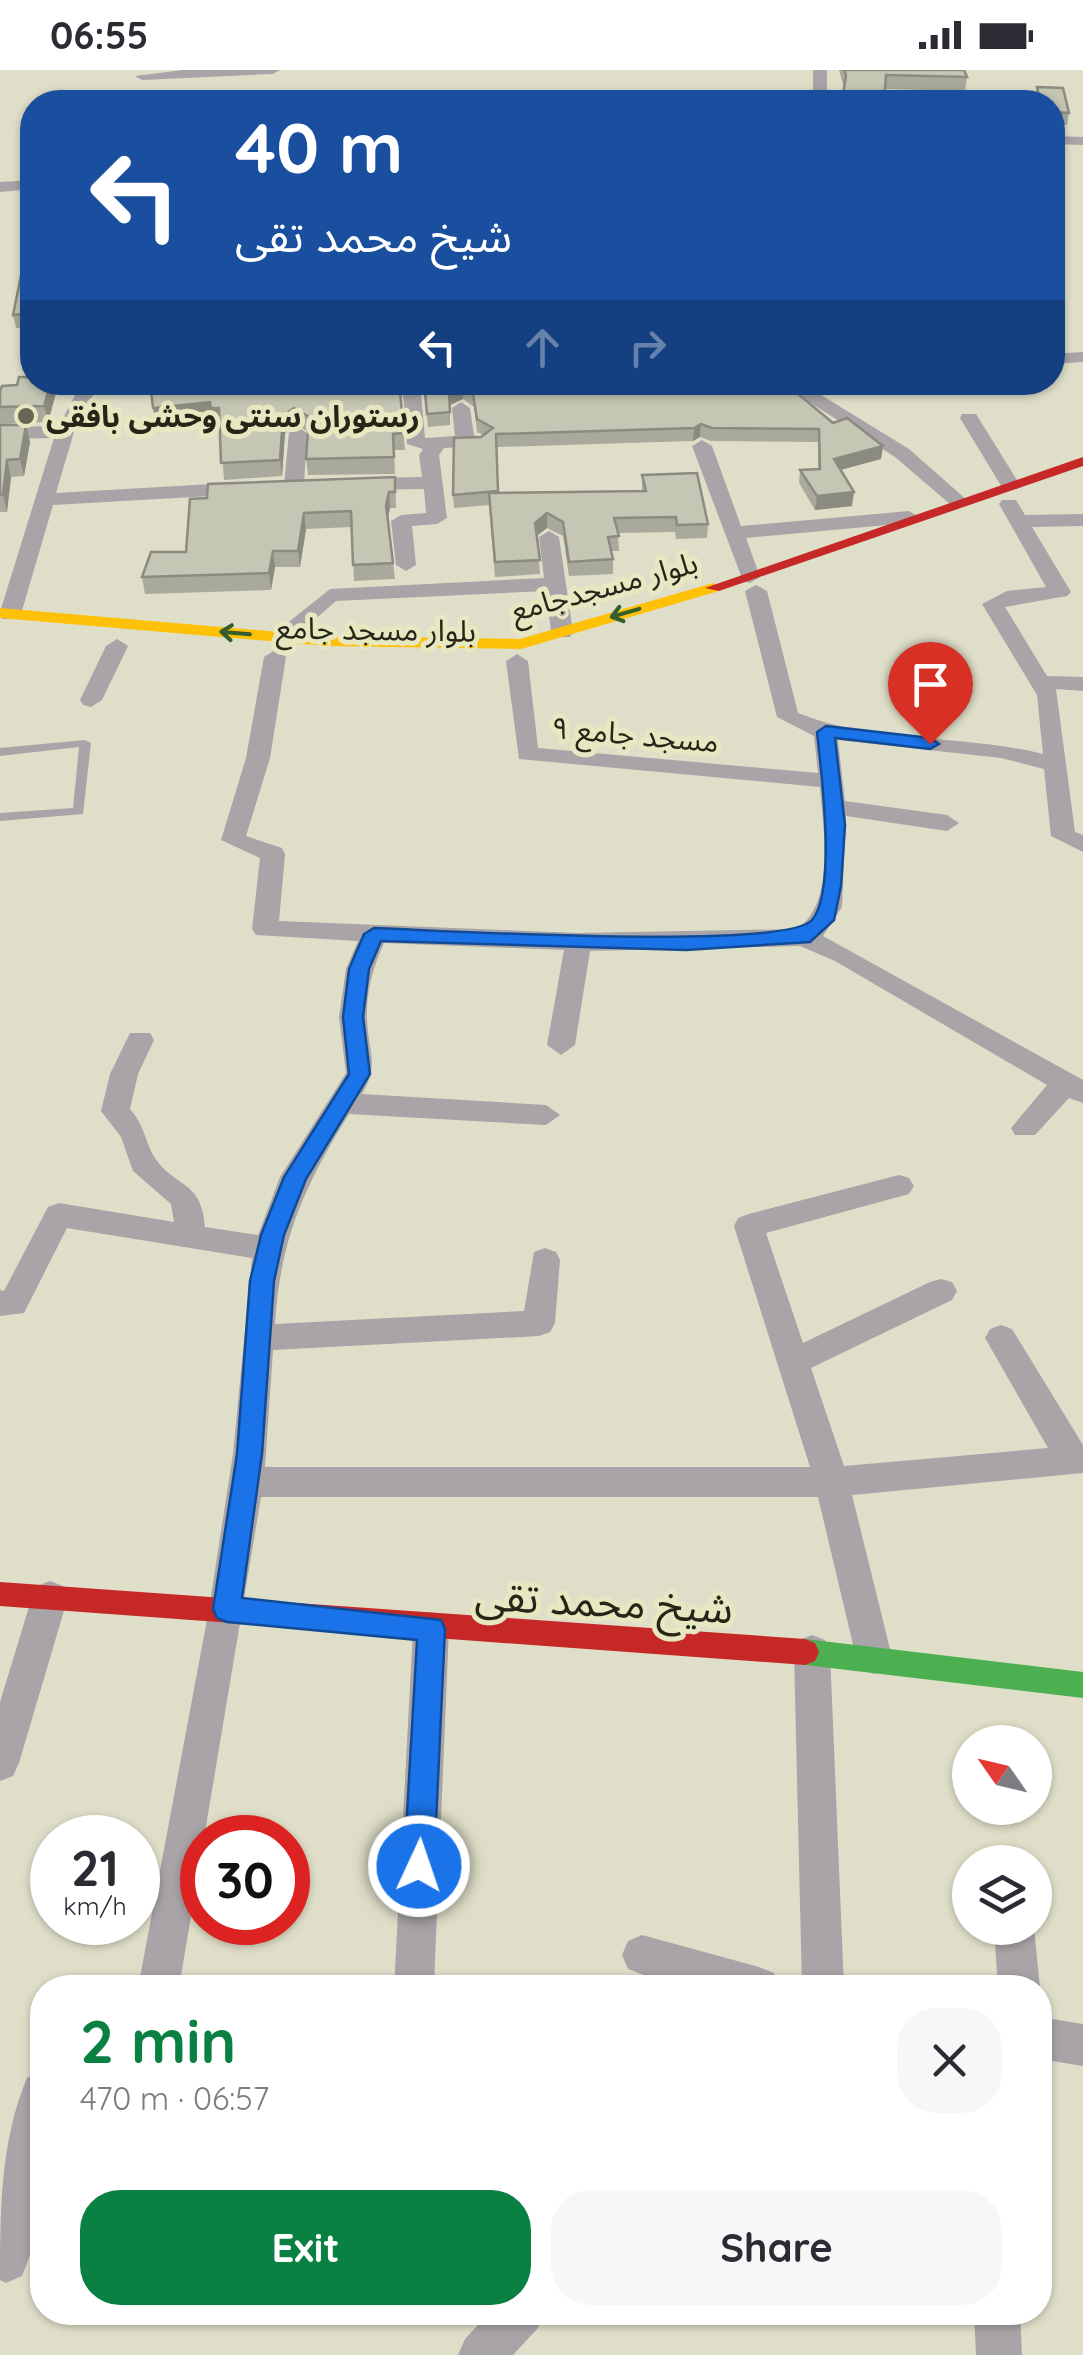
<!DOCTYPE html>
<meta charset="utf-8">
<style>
:root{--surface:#fff;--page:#f7f7f7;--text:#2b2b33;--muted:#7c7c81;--accent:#0b8043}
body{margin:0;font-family:Quicksand,"Noto Sans Arabic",sans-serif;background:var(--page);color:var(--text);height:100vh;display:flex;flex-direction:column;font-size:38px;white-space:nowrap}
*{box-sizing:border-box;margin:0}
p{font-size:32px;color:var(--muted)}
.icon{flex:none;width:55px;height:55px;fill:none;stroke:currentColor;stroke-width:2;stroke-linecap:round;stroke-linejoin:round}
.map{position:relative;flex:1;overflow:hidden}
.panel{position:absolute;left:30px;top:1905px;width:1022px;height:350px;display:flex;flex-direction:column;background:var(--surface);border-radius:40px;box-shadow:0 2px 8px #0004}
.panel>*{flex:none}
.top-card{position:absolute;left:20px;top:20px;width:1045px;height:305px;border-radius:40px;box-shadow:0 2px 8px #0004;background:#1a4fa0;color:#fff;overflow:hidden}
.needle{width:65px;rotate:304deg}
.tools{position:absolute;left:952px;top:1655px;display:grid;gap:20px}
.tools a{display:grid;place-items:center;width:100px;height:100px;border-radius:50%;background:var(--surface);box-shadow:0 2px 8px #0004;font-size:50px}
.speed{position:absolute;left:30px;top:1745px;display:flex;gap:20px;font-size:50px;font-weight:700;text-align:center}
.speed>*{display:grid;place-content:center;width:130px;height:130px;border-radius:50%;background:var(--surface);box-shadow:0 2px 8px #0004;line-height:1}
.speed small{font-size:25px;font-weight:400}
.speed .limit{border:15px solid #d22;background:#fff;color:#111}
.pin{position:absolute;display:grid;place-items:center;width:85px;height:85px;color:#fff;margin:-102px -42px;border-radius:50% 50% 50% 0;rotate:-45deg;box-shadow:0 0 10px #0007}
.pin .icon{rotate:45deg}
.me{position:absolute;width:110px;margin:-55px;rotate:3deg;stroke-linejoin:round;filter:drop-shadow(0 0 8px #0008)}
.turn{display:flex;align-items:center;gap:35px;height:210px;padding:0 50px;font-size:45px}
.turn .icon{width:130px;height:130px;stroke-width:2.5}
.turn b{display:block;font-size:70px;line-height:85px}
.lanes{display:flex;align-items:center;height:95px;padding:0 50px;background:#0003;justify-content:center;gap:50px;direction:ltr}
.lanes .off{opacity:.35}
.round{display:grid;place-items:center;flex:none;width:105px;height:105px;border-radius:40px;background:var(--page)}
.summary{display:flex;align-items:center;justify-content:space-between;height:170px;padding:0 50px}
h1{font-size:60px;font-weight:800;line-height:75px;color:var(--accent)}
.button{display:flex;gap:20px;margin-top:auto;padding:20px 50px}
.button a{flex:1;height:115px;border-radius:40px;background:var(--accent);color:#fff;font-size:40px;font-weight:800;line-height:115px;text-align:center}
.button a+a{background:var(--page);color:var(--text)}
.status{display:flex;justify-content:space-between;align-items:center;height:70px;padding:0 50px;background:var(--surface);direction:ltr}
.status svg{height:28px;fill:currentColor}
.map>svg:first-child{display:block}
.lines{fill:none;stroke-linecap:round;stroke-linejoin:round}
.lane{fill:#a8a4a7;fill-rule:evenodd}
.street{fill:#a8a4a7;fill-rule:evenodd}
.fast{fill:#4caf50;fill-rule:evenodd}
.slow{fill:#ffc107;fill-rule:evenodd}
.jam{fill:#c62828;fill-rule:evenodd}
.wall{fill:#aaaa9c}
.shaded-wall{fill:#8b8b7f}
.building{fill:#c6c6b5;stroke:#8b8b7f;stroke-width:2.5}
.oneway{stroke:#355d2e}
.route{fill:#1a73e8;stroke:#114b97;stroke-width:2.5}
.poi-dot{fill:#676756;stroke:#e7e7c1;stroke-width:4}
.labels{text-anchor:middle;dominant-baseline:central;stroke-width:10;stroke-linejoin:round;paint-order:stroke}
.far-poi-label{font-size:30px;font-weight:bold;fill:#262618;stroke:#e7e7c1;text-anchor:start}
.far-street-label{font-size:30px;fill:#262618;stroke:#e7e7c1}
.near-street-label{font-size:42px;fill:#262618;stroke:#e7e7c1}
</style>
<div class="status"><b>06:55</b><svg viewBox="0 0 49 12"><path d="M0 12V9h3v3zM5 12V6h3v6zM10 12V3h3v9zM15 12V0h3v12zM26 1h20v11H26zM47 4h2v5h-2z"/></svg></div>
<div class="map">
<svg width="1083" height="2285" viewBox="0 0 1083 2285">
<rect width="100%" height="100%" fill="#dfdfc9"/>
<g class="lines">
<path class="lane" d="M85,670l6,3 -8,71 -83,7v-8l73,-5 6,-61 -79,9v-8z"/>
<g class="street">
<path d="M183,0h97l-7,4 -131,6 -7,-4z"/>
<rect x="813" y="0" width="14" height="32"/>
<path d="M1052,66l31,1v8l-31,-1z"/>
<path d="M32,110v9l-32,3v-10z"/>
<path d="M1083,282v10l-31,2v-10z"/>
<path d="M82,312h18l-26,50 -18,61 190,-11 10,6 -10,6 -193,11 -32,109 -3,5h-16l-2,-7 54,-174 -54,1v-12l59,-1z"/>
<path d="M402,312h18l5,56 30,-2 -3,-28 9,-6 9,6 4,27 16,5 -9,6 -37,2 -5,7 8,63 -10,6 -25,2 4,39 -10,6 -10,-6 -5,-44 10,-6 25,-2 -2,-24 -67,1 -10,-6 10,-6 65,-1 -3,-22 4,-6 -16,-5z"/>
<path d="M778,312h22l109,67 59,52 -17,4 -56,-48z"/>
<path d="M962,344h14l44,71 -3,4h-14l-43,-71z"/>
<path d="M298,357l9,6 -3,52 -10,6 -10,-6 5,-52z"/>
<path d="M702,370l10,6 29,80 168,-15 10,6 -10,6 -163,15 14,39 -10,6 -7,-2 -51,-135z"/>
<path d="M1002,430h14l9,15 58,-1v12l-51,1 39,65 -4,4 -62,11 42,69 36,1v14l-27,-2 19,143 8,3v17l-32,-16 -7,-67 -43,-11 -163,-18 7,61 102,14 12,8 -12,8 -101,-15 -4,91 -19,29 260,144v23l-14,-5 -34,37h-20l-4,-7 36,-43 -212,-124 -35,-15 -210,5 -15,94 -14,10 -14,-10 17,-95 -180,-7c-11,24 -18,49 -17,76 1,33 13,45 -5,75l184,11 14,10 -14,10 -197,-11c-44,71 -69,125 -74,210l249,-13 10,-59 11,-4 11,4 4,8 -5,63 -5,9 -11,4 -266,14 -8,117h545l-76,-241 4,-8 11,-4 150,-39 10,3 5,8 -5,8 -143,39 37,110 127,-61 11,-3 11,3 5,9 -5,9 -141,68 33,98 204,-18 -63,-110 5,-9 11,-4 11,4 71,116v28l-231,22 40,162 -5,12 -13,5 -13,-5 -5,-12 -38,-160h-557l-82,491h-41l71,-379 24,-155 19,-196 -185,-30 -43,85 -24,3v-26l4,1 44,-84 11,-4 115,19 -3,-18 -38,-33 -12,-34 -20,-26 9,-37 20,-41h20l4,7 -16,34 -8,35c15,17 15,33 25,49 20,30 47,22 50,69l53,8 22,-58 66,-104 -7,-56 7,-48 12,-28 -102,-6 -4,-6 8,-71 -39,-18 25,-82 18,-101 11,-7 11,7 -16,101 -24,78 36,12 3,6 -6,67 299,12 219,-4c39,-27 26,-100 23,-142l-301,-28 -13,-98 11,-7 11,7 10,87 280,25 -4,-37 -37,-19 -32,-126 11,-6 11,6 31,122c76,31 165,21 245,41l-6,-59 -55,-91 25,-13 39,-4 -47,-83z"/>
<path d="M549,461l10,6 14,95 -3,5h-16l-3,-5 -5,-41 -210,10 -47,41h-16l-3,-5 60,-48 214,-11 -5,-41z"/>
<path d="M117,569l11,7 -26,54 -11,7 -8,-2 -3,-5 26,-54z"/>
<path d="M50,1511l13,5 5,11 -49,166 -6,13 -13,5v-79l32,-105 5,-11z"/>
<path d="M431,1542l13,5 5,12 -15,355 -40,4 19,-359 5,-12z"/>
<path d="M812,1565l13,5 5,12 14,336h-42l-8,-336 5,-12z"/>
<path d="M994,1858h40l6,60h-42z"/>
<path d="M642,1865l117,32 15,6 5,15c-53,0 -101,2 -151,-19l-6,-14 6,-14z"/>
<path d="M1040,1947l43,7v42l-43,-7z"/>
<path d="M42,2002c4,66 6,142 -20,204l-16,7 -6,-3c0,-68 0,-138 27,-202z"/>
<path d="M490,2242h55l-7,16 -25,27h-55l7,-16z"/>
<path d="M974,2242h46l2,43h-46z"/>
</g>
<path class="fast" d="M805,1569l278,33v26l-278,-33 -10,-4 -4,-9 4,-9z"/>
<path class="slow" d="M713,513l6,2v6l-198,58 -194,-3 -327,-28v-10l327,28 193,3z"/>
<g class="jam">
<path d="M1083,387v9l-364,125 -14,-3z"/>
<path d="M0,1512l805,57 10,4 4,9 -4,9 -10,4 -805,-59z"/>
</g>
</g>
<g class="wall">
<path d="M839,0h125l3,7 -2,14 -121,-3z"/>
<path d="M1037,17l32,26 -2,12h-15v-23h-17z"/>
<path d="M32,186v71l-16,1 -3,-13z"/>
<path d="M150,312h249l6,68h-11l1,24 -87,1 -2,-16 2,-27 -12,-8 -11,9 -3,43 -58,4 -4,-56 -7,1 -1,-7 -56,6z"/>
<path d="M423,312h179l2,10 175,-1 54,32 50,23 -2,13 -40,11 11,36 -37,4 -16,-27 1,-13 18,-1v-27l-107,-1 -11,-4 -7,4 -197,6 2,46 144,-2v-16l66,49 -1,14 -31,1 -1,-7 -57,1 1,18h-8l2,8v15l-44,2 -6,-40 -16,-8 -10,8 3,38 -45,3 -6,-72 -35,3 -1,-13 30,-60 -6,-3 -3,-25 -11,-8 -13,6v20l-22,2z"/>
<path d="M0,321l56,2 -8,29 -48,2z"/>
<path d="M0,355h26l4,17 -6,34 -13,1 -4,35h-7z"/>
<path d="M395,407l1,31h-6l-2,11 7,60 -41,2 -2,-54 -46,2 -6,38h-25l-4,23 -126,4 -3,-17 44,-25 21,-54z"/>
</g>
<g class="shaded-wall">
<path d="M51,312h3l2,11 -8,29 -4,-16z"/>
<path d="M463,316v13l-13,6v20l-1,-33z"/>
<path d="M210,332l2,16 -56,6 -3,-16z"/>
<path d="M211,338h8l2,16 -8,1z"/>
<path d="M294,338l2,16 -11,9 -3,43 -2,-16 3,-44z"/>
<path d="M701,354l-1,13 -7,4 1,-13z"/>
<path d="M26,355l4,17 -6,34 -4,-17z"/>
<path d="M883,376l-2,13 -49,13 2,-13z"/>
<path d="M7,390l4,17 -4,35 -4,-18z"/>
<path d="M389,422l1,16 -3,13 -1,-16z"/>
<path d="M854,422l-2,14 -37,4 2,-14z"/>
<path d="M304,443l2,16 -6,38 -2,-16z"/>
<path d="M547,443v15l-12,9v-14z"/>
<path d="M273,481l2,16 -4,23 -2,-17z"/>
</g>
<g class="building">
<path d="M844,0h120l3,7 -81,-2 -2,27h-42l4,-27z"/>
<path d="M1037,17l26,1 6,25 -17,-1v-10h-12z"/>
<path d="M25,186h7v57l-19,2z"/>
<path d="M19,307h13v5h19l-7,24 -44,1v-16l2,-5 15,-1z"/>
<path d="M150,312h249l5,51 -11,1 1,23 -88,2 3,-42 -15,-9 -11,8 -3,44 -59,3 -2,-55h-8l-1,-6 -57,6z"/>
<path d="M424,312h178l2,10h17l1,-10h148l9,9 12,-3 42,35 14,-5 36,28 -49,13 20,33 -37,4 -17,-26 20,-1 -1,-40 -107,-1 -11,-4 -7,4 -198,6 2,57 -45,4 1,-57 27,-1 12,-9 -16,-9 -4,-25 -10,-8 -14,6 1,20 -23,2z"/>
<path d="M0,355h26l-6,34 -13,1 -4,34 -3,1z"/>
<path d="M697,403l11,51 -31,1 -1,-8 -62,1 5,18 -11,1 5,22 -44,3 -6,-40 -16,-9 -12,10 5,37 -45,2 -6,-69 157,-2 -4,-16z"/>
<path d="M395,407v15h-6l-3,13 7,58 -40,2 -2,-54 -47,2 -6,38h-25l-4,22 -127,4 9,-25h35l4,-53 17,-1 1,-14z"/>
</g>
<defs><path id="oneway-shaft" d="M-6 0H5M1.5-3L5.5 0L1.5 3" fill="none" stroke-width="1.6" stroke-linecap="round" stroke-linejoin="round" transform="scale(2.5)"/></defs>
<g class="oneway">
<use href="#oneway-shaft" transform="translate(625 543) rotate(164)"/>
<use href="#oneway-shaft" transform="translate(235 563) rotate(-175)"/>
</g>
<path class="route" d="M826,656l104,12 9,6 -9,5 -95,-11 10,87 -4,61 -7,34 -24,22 -124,8 -305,-9 -12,28 -6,48 7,57 -64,105 -22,56 -10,46 -12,173 -20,144 199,22 4,9 -11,237 -4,10 -11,4 -11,-4 -4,-10 13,-226 -190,-18 -10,-4 -4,-9 24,-155 13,-173 11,-46 23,-58 65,-103 -6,-57 6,-48 15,-35 10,-6c61,2 411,23 438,-8 25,-29 9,-150 5,-188z"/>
<circle class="poi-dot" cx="26" cy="346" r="10"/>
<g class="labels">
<g class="far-poi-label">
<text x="46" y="346">رستوران سنتی وحشی بافقی</text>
</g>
<g class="far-street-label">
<text transform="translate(604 516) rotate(-15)">بلوار مسجدجامع</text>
<text transform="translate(376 559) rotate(1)">بلوار مسجد جامع</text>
<text transform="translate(635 664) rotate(5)">مسجد جامع ۹</text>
</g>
<g class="near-street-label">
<text transform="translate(604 1531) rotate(3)">شیخ محمد تقی</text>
</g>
</g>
</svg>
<div class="tools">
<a><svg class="needle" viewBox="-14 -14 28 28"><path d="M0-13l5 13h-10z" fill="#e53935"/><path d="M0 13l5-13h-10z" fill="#7c7c81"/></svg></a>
<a><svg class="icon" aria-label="layers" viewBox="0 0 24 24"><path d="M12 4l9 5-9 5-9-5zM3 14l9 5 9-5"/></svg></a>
</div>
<div class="speed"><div>21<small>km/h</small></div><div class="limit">30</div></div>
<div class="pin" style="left:930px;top:674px;background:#d93025"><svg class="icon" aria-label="arrive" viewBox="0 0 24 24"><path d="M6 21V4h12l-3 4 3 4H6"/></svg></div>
<svg class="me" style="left:419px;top:1796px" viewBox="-20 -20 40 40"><circle r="17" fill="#1a73e8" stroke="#fff" stroke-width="3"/><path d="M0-11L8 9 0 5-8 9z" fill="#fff"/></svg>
<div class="top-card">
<div class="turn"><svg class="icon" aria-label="left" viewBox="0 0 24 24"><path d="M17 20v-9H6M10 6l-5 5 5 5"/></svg><div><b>40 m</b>شیخ محمد تقی</div></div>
<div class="lanes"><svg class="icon" aria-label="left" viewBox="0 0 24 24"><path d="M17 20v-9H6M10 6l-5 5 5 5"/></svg><svg class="icon off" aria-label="ahead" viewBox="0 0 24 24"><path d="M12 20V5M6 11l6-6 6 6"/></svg><svg class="icon off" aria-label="right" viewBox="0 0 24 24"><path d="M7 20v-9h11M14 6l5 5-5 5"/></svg></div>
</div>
<section class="panel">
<div class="summary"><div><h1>2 min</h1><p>470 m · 06:57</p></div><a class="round"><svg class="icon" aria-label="close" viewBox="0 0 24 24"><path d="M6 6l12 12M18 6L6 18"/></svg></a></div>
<div class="button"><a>Exit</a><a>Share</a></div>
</section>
</div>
